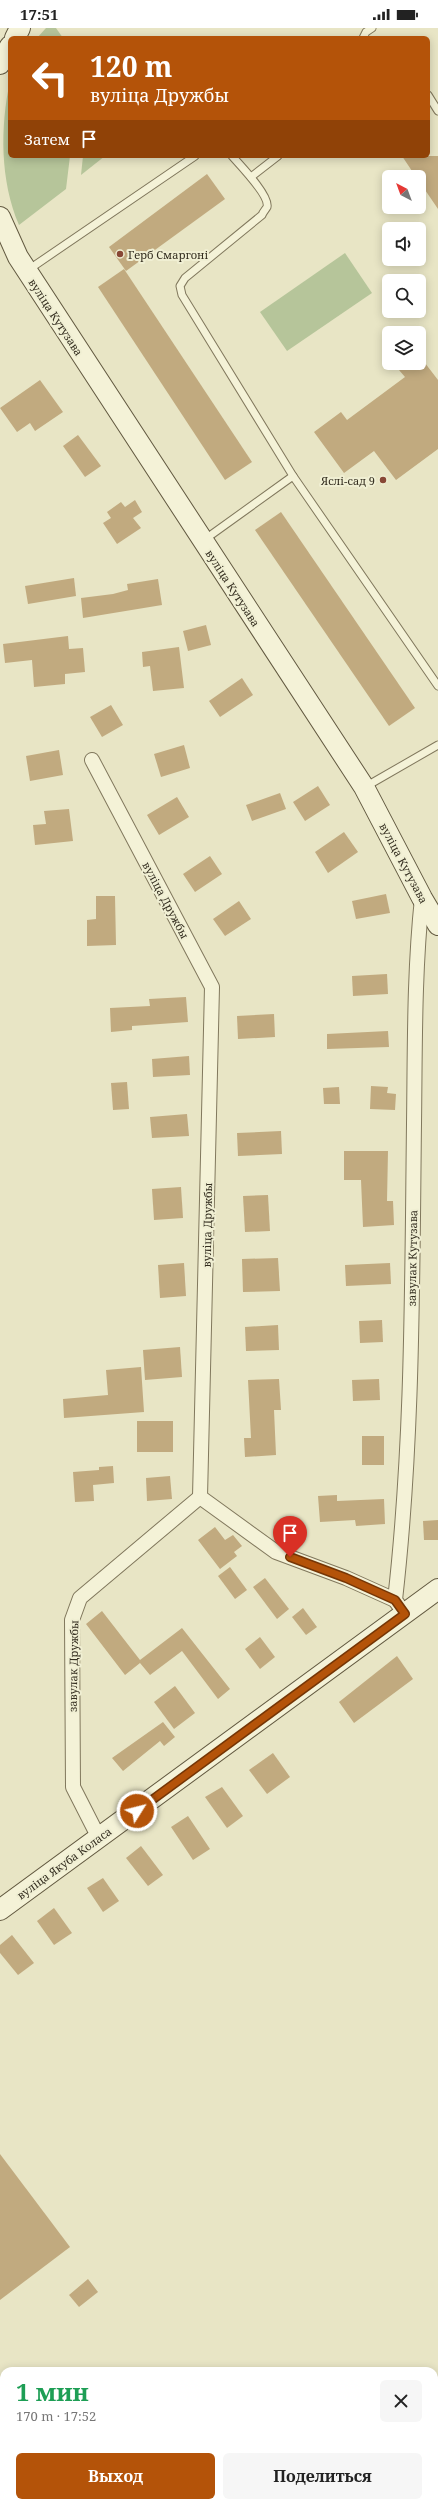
<!DOCTYPE html>
<html lang="ru">
<meta charset="utf-8">
<style>
:root{--surface:#fff;--page:#f6f6f6;--text:#222;--muted:#767676;--accent:#b45309}
body{margin:0;font-family:"Noto Serif",serif;background:var(--page);color:var(--text);height:100vh;display:flex;flex-direction:column;font-size:15px;white-space:nowrap}
*{box-sizing:border-box;margin:0}
p{font-size:13px;color:var(--muted)}
.icon{flex:none;width:22px;height:22px;fill:none;stroke:currentColor;stroke-width:2;stroke-linecap:round;stroke-linejoin:round}
.map{position:relative;flex:1;overflow:hidden}
.side{position:absolute;left:0px;top:2339px;width:438px;height:140px;display:flex;flex-direction:column;background:var(--surface);border-radius:12px 12px 0 0;box-shadow:0 2px 10px #0003}
.side>*{flex:none}
.top-card{position:absolute;left:8px;top:8px;width:422px;height:122px;border-radius:6px;box-shadow:0 2px 10px #0003;background:#b45309;color:#fff;overflow:hidden}
.needle{width:26px;rotate:319deg}
.buttons{position:absolute;left:382px;top:142px;display:grid;gap:8px}
.buttons a{display:grid;place-items:center;width:44px;height:44px;border-radius:6px;background:var(--surface);box-shadow:0 2px 10px #0003;font-size:20px}
.pin{position:absolute;display:grid;place-items:center;width:34px;height:34px;color:#fff;margin:-41px -17px;border-radius:50% 50% 50% 0;rotate:-45deg;box-shadow:0 0 4px #0007}
.pin .icon{rotate:45deg}
.me{position:absolute;width:44px;margin:-22px;rotate:54deg;stroke-linejoin:round;filter:drop-shadow(0 0 3px #0008)}
.turn{display:flex;align-items:center;gap:14px;height:84px;padding:0 16px;font-size:18px}
.turn .icon{width:52px;height:52px;stroke-width:2.5}
.turn b{display:block;font-size:28px;line-height:34px}
.then{display:flex;align-items:center;height:38px;padding:0 16px;background:#0003;gap:8px;font-size:15px}
.round{display:grid;place-items:center;flex:none;width:42px;height:42px;border-radius:6px;background:var(--page)}
.headline{display:flex;align-items:center;justify-content:space-between;height:68px;padding:0 16px}
h1{font-size:24px;font-weight:700;line-height:30px;color:#1e9e55}
.cta{display:flex;gap:8px;margin-top:auto;padding:8px 16px}
.cta a{flex:1;height:46px;border-radius:6px;background:var(--accent);color:#fff;font-size:16px;font-weight:700;line-height:46px;text-align:center}
.cta a+a{background:var(--page);color:var(--text)}
.status{display:flex;justify-content:space-between;align-items:center;height:28px;padding:0 20px;background:var(--surface);direction:ltr}
.status svg{height:11px;fill:currentColor}
.map>svg:first-child{display:block}
.green{fill:#b6c59a}
.building{fill:#c1aa7f}
.lines{fill:none;stroke-linecap:round;stroke-linejoin:round}
.service-casing{stroke:#81785d;stroke-width:9}
.minor-casing{stroke:#81785d;stroke-width:16}
.secondary-casing{stroke:#625940;stroke-width:22}
.service{stroke:#f4f2d7;stroke-width:7}
.minor{stroke:#f4f2d7;stroke-width:14}
.secondary{stroke:#f4f2d7;stroke-width:20}
.route-casing{stroke:#753606;stroke-width:10}
.route{stroke:#b45309;stroke-width:7}
.poi-dot{fill:#884735;stroke:#f0efd3;stroke-width:1.5}
.labels{text-anchor:middle;dominant-baseline:central;stroke-width:4;stroke-linejoin:round;paint-order:stroke}
.poi-label{font-size:11px;fill:#332d1f;stroke:#f0efd3;text-anchor:start}
.street-label{font-size:11px;fill:#332d1f;stroke:#f0efd3}
</style>
<div class="status"><b>17:51</b><svg viewBox="0 0 49 12"><path d="M0 12V9h3v3zM5 12V6h3v6zM10 12V3h3v9zM15 12V0h3v12zM26 1h20v11H26zM47 4h2v5h-2z"/></svg></div>
<div class="map">
<svg width="438" height="2479" viewBox="0 0 438 2479">
<rect width="100%" height="100%" fill="#e8e5c5"/>
<g class="green">
<path d="M46,0h10l7,10h-26z"/>
<path d="M10,53v75h60l-4,33 -47,36c-19,-44 -19,-98 -9,-144z"/>
<path d="M83,128h22l-24,19z"/>
<path d="M345,225l27,40 -85,58 -27,-39z"/>
</g>
<g class="building">
<path d="M402,128h36v53l-19,-28v-4h-3z"/>
<path d="M207,146l18,25 -99,72 -17,-24z"/>
<path d="M124,241l128,193 -27,18 -127,-193z"/>
<path d="M408,335h17l13,17v69l-42,31 -22,-29 -30,22 -30,-41 27,-20 6,8 58,-43 -6,-7z"/>
<path d="M40,352l23,32 -28,19 -5,-8 -13,9 -17,-24z"/>
<path d="M78,407l23,31 -16,11 -22,-31z"/>
<path d="M135,472l7,12 -9,6 8,10 -24,16 -14,-21 8,-5 -4,-6 14,-10 4,5z"/>
<path d="M281,484l134,196 -26,18 -134,-196z"/>
<path d="M74,550l2,18 -48,8 -3,-18z"/>
<path d="M158,551l4,26 -79,13 -2,-20 32,-4 15,-4 -1,-6z"/>
<path d="M206,597l5,20 -23,6 -5,-20z"/>
<path d="M68,608l1,13 14,-1 2,24 -20,2v10l-31,3 -2,-27 -27,3 -2,-19z"/>
<path d="M179,619l5,41 -31,3 -3,-25 -7,1 -1,-15z"/>
<path d="M242,650l11,17 -33,22 -11,-16z"/>
<path d="M111,677l12,20 -21,12 -12,-20z"/>
<path d="M184,717l6,23 -29,9 -7,-23z"/>
<path d="M59,722l4,25 -33,6 -4,-25z"/>
<path d="M318,758l12,19 -25,16 -12,-19z"/>
<path d="M280,765l6,16 -34,12 -6,-16z"/>
<path d="M177,769l12,20 -30,18 -12,-20z"/>
<path d="M69,781l4,32 -38,4 -2,-20 13,-1 -2,-13z"/>
<path d="M344,804l14,20 -30,21 -13,-21z"/>
<path d="M210,828l12,18 -27,18 -12,-18z"/>
<path d="M386,866l4,19 -34,6 -4,-18z"/>
<path d="M96,868h19l1,49 -29,1v-26l9,-1z"/>
<path d="M239,873l12,18 -26,17 -12,-17z"/>
<path d="M387,946l1,20 -35,2 -1,-20z"/>
<path d="M186,969l2,25 -56,4v4l-21,2 -1,-24 40,-2 -1,-7z"/>
<path d="M274,986l1,23 -37,2 -1,-23z"/>
<path d="M388,1003l1,16 -62,2v-15z"/>
<path d="M189,1028l1,19 -37,2 -1,-18z"/>
<path d="M127,1054l2,27 -16,1 -2,-27z"/>
<path d="M371,1058l17,1 -1,6 9,1 -1,16 -25,-1z"/>
<path d="M339,1059l1,17h-16l-1,-16z"/>
<path d="M187,1086l2,22 -37,2 -2,-21z"/>
<path d="M281,1103l1,23 -44,2 -1,-23z"/>
<path d="M344,1123h44l-1,50h6l1,24 -31,2 -2,-47h-17z"/>
<path d="M181,1159l2,31 -29,2 -2,-31z"/>
<path d="M268,1167l2,36 -25,1 -2,-36z"/>
<path d="M278,1230l2,33 -37,1 -1,-33z"/>
<path d="M184,1235l2,33 -26,2 -2,-33z"/>
<path d="M390,1235l1,21 -45,2 -1,-21z"/>
<path d="M382,1292l1,22 -23,1 -1,-22z"/>
<path d="M278,1297l1,25 -33,1 -1,-24z"/>
<path d="M180,1319l2,30 -37,3 -2,-30z"/>
<path d="M141,1339l3,45 -80,6 -1,-19 45,-4 -2,-25z"/>
<path d="M279,1351l2,31h-7l2,45 -31,2 -1,-19h7l-3,-58z"/>
<path d="M379,1351l1,21 -27,1 -1,-21z"/>
<rect x="137" y="1393" width="36" height="31"/>
<rect x="362" y="1408" width="22" height="29"/>
<path d="M113,1438l1,17 -21,2 1,16 -19,1 -2,-30 26,-2v-3z"/>
<path d="M170,1448l2,23 -25,2 -1,-23z"/>
<path d="M337,1467v6l47,-2 1,25 -29,2 -1,-6 -35,2 -2,-26z"/>
<path d="M438,1492v20h-14l-1,-19z"/>
<path d="M215,1499l10,13 8,-5 9,11 -8,6 3,4 -17,13 -22,-29z"/>
<path d="M230,1539l17,23 -12,9 -17,-23z"/>
<path d="M265,1550l24,31 -12,10 -24,-32z"/>
<path d="M303,1580l14,19 -11,8 -14,-18z"/>
<path d="M102,1583l38,49 42,-32 48,61 -12,10 -36,-48 -32,24 -10,-12 -15,12 -39,-51z"/>
<path d="M260,1609l15,20 -15,12 -15,-20z"/>
<path d="M397,1628l16,23 -59,44 -15,-21z"/>
<path d="M175,1658l20,27 -21,16 -20,-27z"/>
<path d="M163,1694l12,15 -11,9 -4,-5 -37,30 -11,-13z"/>
<path d="M273,1725l17,24 -23,17 -18,-24z"/>
<path d="M222,1759l21,29 -16,12 -22,-31z"/>
<path d="M188,1788l22,33 -17,11 -22,-33z"/>
<path d="M141,1818l22,29 -15,11 -22,-28z"/>
<path d="M103,1850l16,23 -16,11 -16,-24z"/>
<path d="M54,1880l18,25 -18,12 -17,-24z"/>
<path d="M12,1907l22,28 -16,12 -18,-22v-8z"/>
<path d="M0,2126l70,93 -70,53z"/>
<path d="M88,2251l10,13 -19,15 -10,-12z"/>
</g>
<g class="lines">
<g class="service-casing">
<g id="service">
<path d="M363,10l3,-6 6,-4"/>
<path d="M428,67l10,16"/>
<path d="M232,128c8,9 38,40 35,51 -1,2 -4,5 -5,8l-77,63 -5,8 2,9 111,181 145,210"/>
<path d="M251,149l27,-21"/>
<path d="M28,242l167,-114"/>
<path d="M204,512l89,-64"/>
<path d="M365,759l73,-42"/>
</g>
</g>
<g class="minor-casing">
<g id="minor">
<path d="M92,732l120,227 -12,510 76,55 70,26 49,22"/>
<path d="M400,1579l-5,-7c18,-158 17,-317 19,-476 1,-75 0,-151 8,-226"/>
<path d="M99,1810l-26,-51 -1,-167 8,-22 120,-101"/>
</g>
</g>
<g class="secondary-casing">
<g id="secondary">
<path d="M15,10l5,-10"/>
<path d="M0,36l10,-18"/>
<path d="M0,189l18,40 346,530 58,111 16,27"/>
<path d="M0,1882l438,-321"/>
</g>
</g>
<use href="#service" class="service"/>
<use href="#minor" class="minor"/>
<use href="#secondary" class="secondary"/>
</g>
<g class="lines">
<g class="route-casing">
<path id="route" d="M137,1783l268,-197 -10,-14 -49,-22 -56,-21"/>
</g>
<use href="#route" class="route"/>
</g>
<g class="poi-dot">
<circle cx="120" cy="226" r="4"/>
<circle cx="383" cy="452" r="4"/>
</g>
<g class="labels">
<g class="poi-label">
<text x="128" y="226">Герб Смаргоні</text>
<text x="375" y="452" text-anchor="end">Яслі-сад 9</text>
</g>
<g class="street-label">
<text transform="translate(56 289) rotate(57)">вуліца Кутузава</text>
<text transform="translate(233 560) rotate(57)">вуліца Кутузава</text>
<text transform="translate(404 835) rotate(62)">вуліца Кутузава</text>
<text transform="translate(166 872) rotate(62)">вуліца Дружбы</text>
<text transform="translate(207 1197) rotate(-89)">вуліца Дружбы</text>
<text transform="translate(412 1230) rotate(-89)">завулак Кутузава</text>
<text transform="translate(73 1638) rotate(-89)">завулак Дружбы</text>
<text transform="translate(64 1835) rotate(-36)">вуліца Якуба Коласа</text>
</g>
</g>
</svg>
<div class="buttons">
<a><svg class="needle" viewBox="-14 -14 28 28"><path d="M0-13l5 13h-10z" fill="#e53935"/><path d="M0 13l5-13h-10z" fill="#767676"/></svg></a>
<a><svg class="icon" aria-label="sound" viewBox="0 0 24 24"><path d="M4 9h4l5-4v14l-5-4H4zM17 9q2 3 0 6"/></svg></a>
<a><svg class="icon" aria-label="search" viewBox="0 0 24 24"><circle cx="10" cy="10" r="6"/><path d="M15 15l6 6"/></svg></a>
<a><svg class="icon" aria-label="layers" viewBox="0 0 24 24"><path d="M12 4l9 5-9 5-9-5zM3 14l9 5 9-5"/></svg></a>
</div>
<div class="pin" style="left:290px;top:1529px;background:#d93025"><svg class="icon" aria-label="arrive" viewBox="0 0 24 24"><path d="M6 21V4h12l-3 4 3 4H6"/></svg></div>
<svg class="me" style="left:137px;top:1783px" viewBox="-20 -20 40 40"><circle r="17" fill="#b45309" stroke="#fff" stroke-width="3"/><path d="M0-11L8 9 0 5-8 9z" fill="#fff"/></svg>
<div class="top-card">
<div class="turn"><svg class="icon" aria-label="left" viewBox="0 0 24 24"><path d="M17 20v-9H6M10 6l-5 5 5 5"/></svg><div><b>120 m</b>вуліца Дружбы</div></div>
<div class="then">Затем<svg class="icon" aria-label="arrive" viewBox="0 0 24 24"><path d="M6 21V4h12l-3 4 3 4H6"/></svg></div>
</div>
<section class="side">
<div class="headline"><div><h1>1 мин</h1><p>170 m · 17:52</p></div><a class="round"><svg class="icon" aria-label="close" viewBox="0 0 24 24"><path d="M6 6l12 12M18 6L6 18"/></svg></a></div>
<div class="cta"><a>Выход</a><a>Поделиться</a></div>
</section>
</div>
